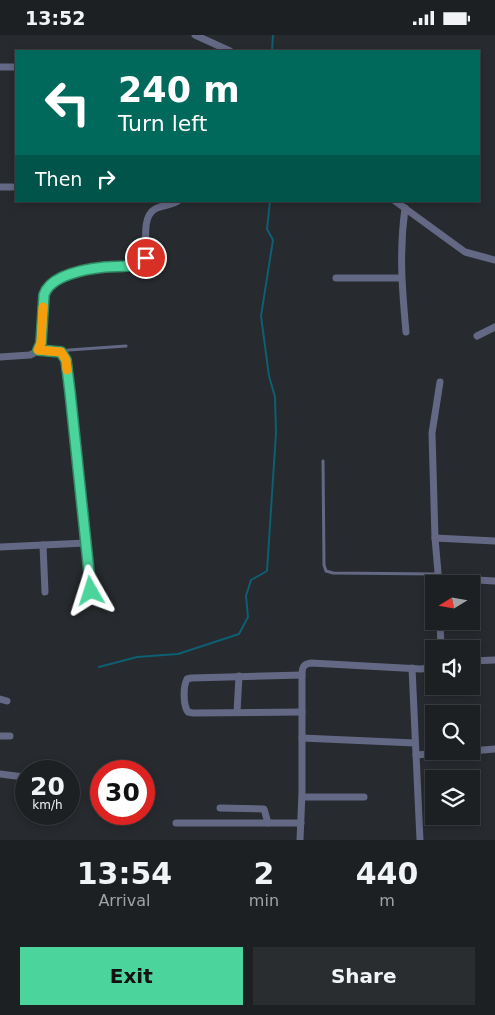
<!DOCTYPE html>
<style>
:root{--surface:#1d2022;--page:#2a2d2f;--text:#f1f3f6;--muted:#a0a3a5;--line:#3b3e40;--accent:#4bd49b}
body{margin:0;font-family:"DejaVu Sans",sans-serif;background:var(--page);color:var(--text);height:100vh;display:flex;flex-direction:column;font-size:19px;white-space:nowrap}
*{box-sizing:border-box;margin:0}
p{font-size:16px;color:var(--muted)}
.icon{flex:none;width:28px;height:28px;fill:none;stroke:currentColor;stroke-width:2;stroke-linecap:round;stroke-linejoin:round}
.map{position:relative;height:805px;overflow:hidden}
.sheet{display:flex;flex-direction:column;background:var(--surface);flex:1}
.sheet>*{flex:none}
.guide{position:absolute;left:15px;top:15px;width:465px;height:152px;border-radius:0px;box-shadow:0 2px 8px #0003,0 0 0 1px var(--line);background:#00695c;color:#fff;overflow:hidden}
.needle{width:32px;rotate:259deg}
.tools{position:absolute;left:425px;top:540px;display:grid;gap:10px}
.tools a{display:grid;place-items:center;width:55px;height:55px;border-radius:0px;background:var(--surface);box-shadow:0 2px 8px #0003,0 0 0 1px var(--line);font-size:25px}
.speed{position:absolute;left:15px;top:725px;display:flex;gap:10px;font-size:25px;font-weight:700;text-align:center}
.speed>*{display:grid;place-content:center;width:65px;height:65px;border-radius:50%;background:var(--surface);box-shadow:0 2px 8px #0003,0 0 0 1px var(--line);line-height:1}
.speed small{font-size:12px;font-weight:400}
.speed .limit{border:8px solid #d22;background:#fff;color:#111}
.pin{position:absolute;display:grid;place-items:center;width:42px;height:42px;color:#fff;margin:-21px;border:2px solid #fff;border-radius:50%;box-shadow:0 1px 5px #0007}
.me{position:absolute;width:55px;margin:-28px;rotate:354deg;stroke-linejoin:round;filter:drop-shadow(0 0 4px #0008)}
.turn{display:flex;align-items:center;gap:18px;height:105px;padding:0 20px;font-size:22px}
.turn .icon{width:65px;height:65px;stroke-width:2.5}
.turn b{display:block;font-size:35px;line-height:42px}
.then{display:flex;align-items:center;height:48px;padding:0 20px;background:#0003;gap:10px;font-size:19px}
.eta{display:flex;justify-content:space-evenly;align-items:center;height:85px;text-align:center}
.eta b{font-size:30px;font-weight:800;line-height:35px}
.action{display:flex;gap:10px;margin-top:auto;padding:10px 20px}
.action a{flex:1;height:58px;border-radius:0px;background:var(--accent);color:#111;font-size:20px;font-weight:800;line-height:58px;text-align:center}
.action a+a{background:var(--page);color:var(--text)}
.status{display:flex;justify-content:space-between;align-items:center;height:35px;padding:0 25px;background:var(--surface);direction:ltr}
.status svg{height:14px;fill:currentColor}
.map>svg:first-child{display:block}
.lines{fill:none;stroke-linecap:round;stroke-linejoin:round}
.stream{stroke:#0d5f72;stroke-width:2}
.lane{stroke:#636884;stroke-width:3}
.street{stroke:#636884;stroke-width:7}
.route-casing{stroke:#318a65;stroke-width:12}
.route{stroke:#4bd49b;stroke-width:9}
.slow{stroke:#f59e0b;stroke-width:9}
</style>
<div class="status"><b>13:52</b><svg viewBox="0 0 49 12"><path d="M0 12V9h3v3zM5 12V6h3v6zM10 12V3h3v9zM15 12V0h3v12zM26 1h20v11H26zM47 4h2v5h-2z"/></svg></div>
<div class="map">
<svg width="495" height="805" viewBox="0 0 495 805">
<rect width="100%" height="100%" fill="#272a2e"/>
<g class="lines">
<g class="stream">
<path d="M272,16l1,-16"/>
<path d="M99,632l38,-10 41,-3 61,-20 9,-17 -2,-21 5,-16 16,-9 9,-138 -1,-36 -6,-21 -8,-60 12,-76 -6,-11 3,-28"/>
</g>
<g class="lane">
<path d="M61,317l8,-2 57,-4"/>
<path d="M323,426l1,104 2,6 7,2 104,1"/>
</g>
<g class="street">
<path d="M195,0l35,16"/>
<path d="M0,32h16"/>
<path d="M0,152h12"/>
<path d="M395,166l70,51 30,8"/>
<path d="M405,173c-6,44 -3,80 1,124"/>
<path d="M336,243h65"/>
<path d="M477,301l18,-9"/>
<path d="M38,315l23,2 5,8 25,231"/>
<path d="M0,322l30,-2 4,-2 6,-7 4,-51c6,-20 42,-26 61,-28 10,-1 22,0 31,-2 4,-1 7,-5 10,-7 1,-14 -5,-41 9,-49 7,-4 16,-3 23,-8"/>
<path d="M435,503l60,3"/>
<path d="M43,510l2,47"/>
<path d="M0,512l86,-4"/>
<path d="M438,543l57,3"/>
<path d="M439,549l-4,-46 -3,-105 8,-51"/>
<path d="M440,586l1,28"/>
<path d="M471,626l24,-1"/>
<path d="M412,633l8,172"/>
<path d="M302,640l-111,3 -4,1c-4,8 -4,26 1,33l5,1 109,-1"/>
<path d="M0,664l7,2"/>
<path d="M237,677l2,-36"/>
<path d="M0,701h10"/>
<path d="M302,703l113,5"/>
<path d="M471,716l24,-2"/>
<path d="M416,720l50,-4"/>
<path d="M0,739l24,3 1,8 -3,19"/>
<path d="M302,762h62"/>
<path d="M220,773l44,1 4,14"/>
<path d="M176,788h125"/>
<path d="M300,805l2,-48v-117c0,-7 1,-11 9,-12l110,6 13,-2"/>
</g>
</g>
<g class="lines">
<g class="route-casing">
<path id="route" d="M91,556l-21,-199 -4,-32 -5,-8 -23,-2 3,-7 3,-48c6,-20 42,-26 61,-28 10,-1 22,0 31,-2 4,-1 7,-5 10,-7"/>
</g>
<use href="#route" class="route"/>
<path class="slow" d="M43,272l-2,36 -3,7 23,2 5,8 1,10"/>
</g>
</svg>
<div class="tools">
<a><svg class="needle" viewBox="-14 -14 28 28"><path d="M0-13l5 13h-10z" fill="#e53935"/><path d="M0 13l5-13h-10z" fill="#a0a3a5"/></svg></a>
<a><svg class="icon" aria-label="sound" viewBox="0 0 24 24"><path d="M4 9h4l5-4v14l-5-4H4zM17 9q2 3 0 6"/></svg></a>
<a><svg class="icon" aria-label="search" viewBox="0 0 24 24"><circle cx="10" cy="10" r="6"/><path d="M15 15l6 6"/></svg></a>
<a><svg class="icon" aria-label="layers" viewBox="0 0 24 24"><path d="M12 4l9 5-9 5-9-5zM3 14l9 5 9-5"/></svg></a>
</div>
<div class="speed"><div>20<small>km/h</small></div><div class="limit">30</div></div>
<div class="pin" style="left:146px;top:223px;background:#d93025"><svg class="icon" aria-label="arrive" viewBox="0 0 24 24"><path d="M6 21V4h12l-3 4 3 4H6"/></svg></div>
<svg class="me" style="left:91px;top:556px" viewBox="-20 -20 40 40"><path d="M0-17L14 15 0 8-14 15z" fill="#4bd49b" stroke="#fff" stroke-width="4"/></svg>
<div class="guide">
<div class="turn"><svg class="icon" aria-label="left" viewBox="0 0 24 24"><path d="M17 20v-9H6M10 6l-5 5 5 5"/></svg><div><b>240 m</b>Turn left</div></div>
<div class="then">Then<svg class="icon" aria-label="right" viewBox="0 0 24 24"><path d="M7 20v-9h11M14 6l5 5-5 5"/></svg></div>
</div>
</div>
<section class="sheet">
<div class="eta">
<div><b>13:54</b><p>Arrival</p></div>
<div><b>2</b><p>min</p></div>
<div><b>440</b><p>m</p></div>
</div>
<div class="action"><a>Exit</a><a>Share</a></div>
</section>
